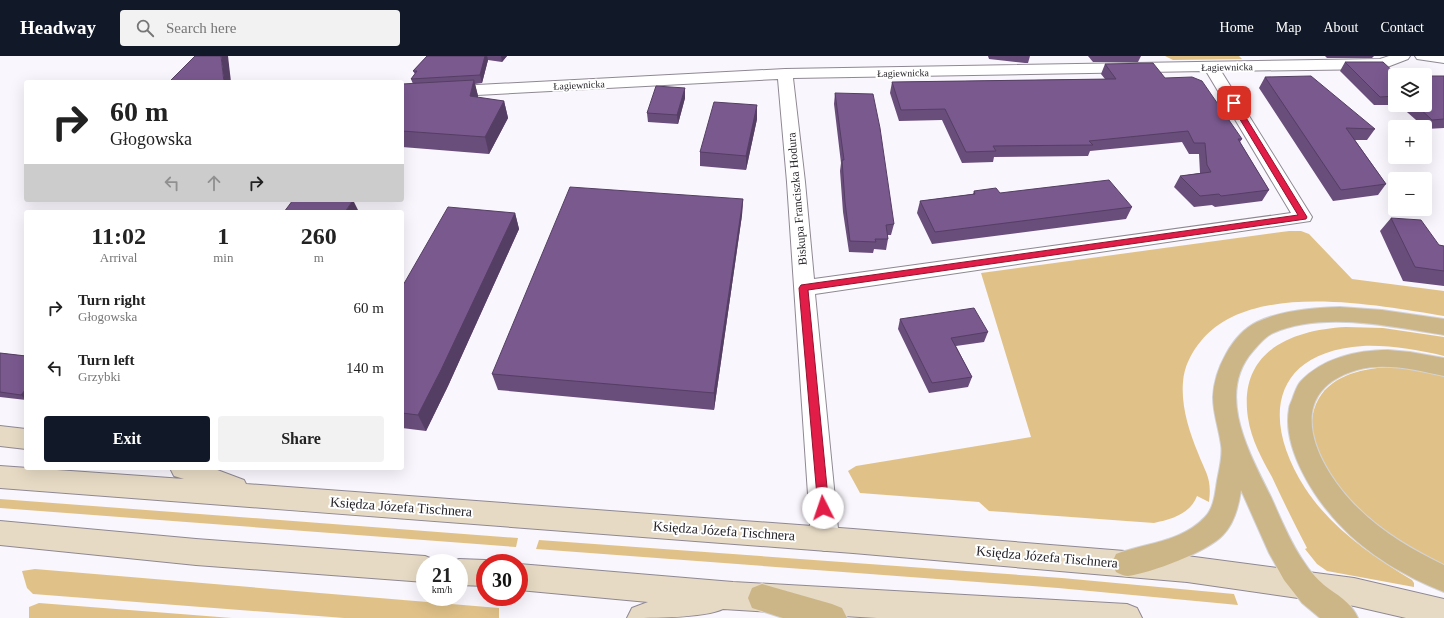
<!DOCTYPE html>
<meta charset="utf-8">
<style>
:root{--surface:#fff;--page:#f2f2f2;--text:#222;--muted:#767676;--accent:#111827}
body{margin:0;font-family:"Times New Roman",serif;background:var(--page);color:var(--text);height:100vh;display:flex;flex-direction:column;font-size:15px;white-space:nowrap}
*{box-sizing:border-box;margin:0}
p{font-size:13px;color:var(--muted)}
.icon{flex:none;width:22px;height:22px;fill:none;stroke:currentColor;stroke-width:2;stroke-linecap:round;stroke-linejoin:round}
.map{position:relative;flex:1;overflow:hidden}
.details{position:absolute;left:24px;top:154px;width:380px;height:260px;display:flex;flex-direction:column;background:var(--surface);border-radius:4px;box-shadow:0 4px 16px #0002}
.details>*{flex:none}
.top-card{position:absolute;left:24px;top:24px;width:380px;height:122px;border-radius:4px;box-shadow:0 4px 16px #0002;background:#fff;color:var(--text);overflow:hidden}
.tools{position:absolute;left:1388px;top:12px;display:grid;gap:8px}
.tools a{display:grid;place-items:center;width:44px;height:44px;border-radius:4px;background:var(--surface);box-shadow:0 4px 16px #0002;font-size:20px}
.speed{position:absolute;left:416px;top:498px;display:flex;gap:8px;font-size:20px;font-weight:700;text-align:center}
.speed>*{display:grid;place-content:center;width:52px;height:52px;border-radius:50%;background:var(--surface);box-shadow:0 4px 16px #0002;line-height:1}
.speed small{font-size:10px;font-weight:400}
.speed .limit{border:6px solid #d22;background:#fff;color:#111}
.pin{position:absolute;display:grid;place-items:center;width:34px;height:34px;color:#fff;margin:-17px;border-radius:8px;box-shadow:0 2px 6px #0006}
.me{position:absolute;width:44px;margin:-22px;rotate:356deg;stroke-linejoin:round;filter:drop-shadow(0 0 3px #0008)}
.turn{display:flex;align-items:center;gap:14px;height:84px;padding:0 20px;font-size:18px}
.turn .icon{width:52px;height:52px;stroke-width:2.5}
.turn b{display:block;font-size:28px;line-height:34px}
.lanes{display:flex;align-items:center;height:38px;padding:0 20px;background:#0003;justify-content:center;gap:20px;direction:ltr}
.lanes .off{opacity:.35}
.eta{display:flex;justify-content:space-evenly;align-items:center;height:68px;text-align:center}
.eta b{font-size:24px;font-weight:700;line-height:28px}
.cta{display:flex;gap:8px;margin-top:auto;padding:8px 20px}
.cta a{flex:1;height:46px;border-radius:4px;background:var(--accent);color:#fff;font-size:16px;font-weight:700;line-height:46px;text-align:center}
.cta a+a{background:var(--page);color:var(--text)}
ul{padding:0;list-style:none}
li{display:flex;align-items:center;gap:12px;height:60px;padding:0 20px}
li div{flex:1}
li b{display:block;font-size:15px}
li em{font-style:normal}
header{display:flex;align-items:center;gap:24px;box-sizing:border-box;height:56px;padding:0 20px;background:var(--accent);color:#fff}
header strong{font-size:19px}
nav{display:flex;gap:22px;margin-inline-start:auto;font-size:14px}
.search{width:280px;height:36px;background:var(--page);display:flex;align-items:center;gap:10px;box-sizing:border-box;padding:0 14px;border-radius:4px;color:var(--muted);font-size:15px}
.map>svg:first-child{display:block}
.green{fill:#e0c289}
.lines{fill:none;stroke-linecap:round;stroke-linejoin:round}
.street-casing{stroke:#8e8893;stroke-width:2}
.secondary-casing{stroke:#8e8893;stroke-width:2}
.primary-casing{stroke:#d4d3d4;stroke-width:2}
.street{fill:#fff;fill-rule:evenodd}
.secondary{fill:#e6dac4;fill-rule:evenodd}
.primary{fill:#ccb688;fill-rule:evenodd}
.wall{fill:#694d7b}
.shaded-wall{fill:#553e64}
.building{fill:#7a598f;stroke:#553e64}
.route{fill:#e11d48;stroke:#92132f}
.labels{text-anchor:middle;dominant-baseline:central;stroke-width:4;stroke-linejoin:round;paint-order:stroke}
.far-street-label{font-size:10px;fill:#28252a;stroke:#fff}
.street-label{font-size:12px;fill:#28252a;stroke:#fff}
.near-street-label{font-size:14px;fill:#28252a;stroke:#fff}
</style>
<header>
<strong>Headway</strong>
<div class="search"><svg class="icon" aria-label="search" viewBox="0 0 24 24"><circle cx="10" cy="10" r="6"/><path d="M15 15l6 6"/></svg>Search here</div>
<nav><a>Home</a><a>Map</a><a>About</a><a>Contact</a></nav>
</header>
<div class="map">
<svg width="1444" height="562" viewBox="0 0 1444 562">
<rect width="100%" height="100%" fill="#faf6fd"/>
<g class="green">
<path d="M1165,0h74l3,3 -69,1z"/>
<path d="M1289,175h12l8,3 43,45 92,12v25c-68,-11 -193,-36 -243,25 -10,12 -17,26 -18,41 -2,24 6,49 15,71 8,21 14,25 11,49l-12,-6c-7,18 -25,23 -43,27l-165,-12 -10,-9 -119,-9 -12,-22 8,-5 175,-29 -50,-164z"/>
<path d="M1346,271l37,1 61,9v19c-26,-6 -54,-11 -81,-10 -92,6 -102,74 -58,142 26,40 67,68 107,92l2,3v4l-87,-16 -10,-7 -12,-15 2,-1c-12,-23 -24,-47 -35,-71 -10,-18 -21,-38 -24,-59 -10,-66 42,-88 98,-91z"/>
<path d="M1388,311l27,2 29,6v190c-17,-8 -35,-17 -51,-28 -35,-26 -98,-83 -77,-133 12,-28 44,-35 72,-37z"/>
<path d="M0,443l518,39 -2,9 -516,-39z"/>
<path d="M539,484l523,38 172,16 4,11 -180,-17 -522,-39z"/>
<path d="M35,513l464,39v10h-155l-311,-24 -6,-6 -5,-17z"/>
<path d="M39,547l193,15h-203v-11z"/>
</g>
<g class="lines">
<g class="street-casing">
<g id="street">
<path d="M1389,0h21l-2,3 -26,10 -161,2 91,146 -2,4 -495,73 24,245 -4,9 -10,3 -10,-3 -4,-9 -24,-357 -9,-103 -376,20v-10l383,-20 595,-10zM1206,15l85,142 -477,66 -9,-97 -12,-104z"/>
<path d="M1415,0h29v7l-27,-4z"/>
</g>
</g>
<g class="secondary-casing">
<g id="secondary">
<path d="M0,370l26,3v20l-26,-3z"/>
<path d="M0,410l184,13 -10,-3 -4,-8h42l32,12 2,4 607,45 334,27 167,22 90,21v19h-38l-52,-12 -167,-24 -334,-29 -853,-65z"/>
<path d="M0,465l196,18 229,17 10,4 1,3h-11v19l-229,-17 -196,-20z"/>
<path d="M459,503l26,1 8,3h-8v23l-26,-1v-22h-10z"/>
<path d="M519,508l214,18 394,22 10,4 5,10h-265l-154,-9c-19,9 -71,9 -96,9l5,-10 16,-6 -129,-12z"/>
</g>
</g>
<g class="primary-casing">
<g id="primary">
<path d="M1340,251l42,3 62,9v16c-52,-8 -120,-24 -171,-2 -7,3 -14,11 -20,18 -38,43 -3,103 18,146 10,22 19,45 33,65 5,8 13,17 20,23 13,10 27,17 34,33h-38l-18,-15 -18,-23 -15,-27 -28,-63c-2,15 -7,34 -18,45 -16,17 -72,38 -95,41 -4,0 -8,-2 -12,-4l-4,-9 4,-9c29,-11 66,-12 89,-37 9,-9 10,-24 12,-36 2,-11 6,-26 4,-36 -2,-16 -8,-31 -8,-48 1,-27 19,-63 44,-75 25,-12 56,-14 83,-15z"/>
<path d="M1388,294l22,2 34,6v18c-27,-6 -60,-14 -87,-6 -79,23 -39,99 1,138 25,25 55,42 86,57v27c-38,-15 -76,-37 -104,-67 -26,-27 -58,-77 -51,-116 0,-4 3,-8 4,-12 2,-5 4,-12 8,-16 22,-23 56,-31 87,-31z"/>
<path d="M762,528l70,20 10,4 5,10h-64l-31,-10 -4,-10 4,-10z"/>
</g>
</g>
<use href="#street" class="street"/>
<use href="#secondary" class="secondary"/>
<use href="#primary" class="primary"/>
</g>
<g class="wall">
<path d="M427,0h80l-5,6 -14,-2 -6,23 -7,1 3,12v2l26,3 4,17 -19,36 -87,-7v-63h11l-2,-5 4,-5 -2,-3z"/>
<path d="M988,0h42l-2,7h-3l-36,-4z"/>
<path d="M1088,0h53l-3,6h-45z"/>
<path d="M1325,0h49l-2,2h-45z"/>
<path d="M1345,6l50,13v30h3h-24l-34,-34z"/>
<path d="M1105,8l60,14 77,61 -2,3 29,48 -7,11 -47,6 -3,-2 -18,2 -20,-20 6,-11 20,-3 -1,-19h-10l-7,-12 -92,9 -2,5 -94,1 -1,5 -31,1 -20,-43 -43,1 -9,-28 2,-11 213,-3 -4,-5z"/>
<path d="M1444,20v52l-18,1 -1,-2h-1l-25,-22h26z"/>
<path d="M1265,21l110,52 -8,11h-12l31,44 -8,11 -45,6 -74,-113z"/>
<path d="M685,32v10l-7,26 -30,-2 -1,-9z"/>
<path d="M835,37l59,131 -3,11h-3v4l-2,11 -12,-1 -1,4 -24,-1 -6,-40 -3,-41 1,-8 -7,-59z"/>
<path d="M757,49v14l-11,51 -46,-4v-14z"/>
<path d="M974,135l26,2 132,14 -6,12 -194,25 -15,-31 3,-12 53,-7z"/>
<path d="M743,143l-1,16 -28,195 -216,-20 -6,-16z"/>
<path d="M515,157l4,16 -71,157 -22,45 -24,-3v-141z"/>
<path d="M1391,162l48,27 5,1v40l-41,-5 -23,-50z"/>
<path d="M900,263l88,13 -4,10 -28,4 16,31 -4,10 -39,6 -31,-64z"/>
<path d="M0,297l26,3v44l-26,-3z"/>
</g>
<g class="shaded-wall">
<path d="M221,0h7l3,26h-7z"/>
<path d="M485,0h2l1,4 -6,23 -2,-8z"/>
<path d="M501,0h6l-5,6z"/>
<path d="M474,24l4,16 -4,17 -4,-17z"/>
<path d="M685,32v10l-7,26 -1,-9z"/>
<path d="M504,45l4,17 -19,36 -4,-17z"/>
<path d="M757,49v14l-11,51v-14z"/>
<path d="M743,143l-1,16 -28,195v-17z"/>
<path d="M353,144l6,12h-14z"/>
<path d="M515,157l4,16 -71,157 -22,45 -8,-16z"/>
<path d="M26,333v11l-5,-5z"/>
</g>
<g class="building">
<path d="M195,0h26l3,26h-55z"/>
<path d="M427,0h58l-5,19 -69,4 6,-8h-4z"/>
<path d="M1345,6h38l14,13h-2v21l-15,1z"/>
<path d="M1153,7l12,15 27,-1 10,4 40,58h-4l31,51 -48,6 -2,-2 -19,2 -20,-20 31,-4 -4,-7 -2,-22h-11l-6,-12 -99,10 4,4 -100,1 3,5 -30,1 -21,-43 -44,1 -9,-28 218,-3h6l-11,-15z"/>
<path d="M1311,20l64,53 -29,-1 40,56 -45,6 -76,-113z"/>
<path d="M1425,20h19v43l-12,1 -16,-15h9z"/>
<path d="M474,24l-4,16 34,5 -19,36 -83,-6v-47z"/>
<path d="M656,30l29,2 -8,27 -30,-2z"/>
<path d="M835,37l38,1 7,34 14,96 -8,1 2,14h-13l1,3 -26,-1 -5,-39 -3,-42h2z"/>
<path d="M714,46l43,3 -11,51 -46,-4z"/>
<path d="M1109,124l23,27 -197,25 -15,-31 55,-7 -1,-3 22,-3 4,5z"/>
<path d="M570,131l173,12 -29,194 -222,-19z"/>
<path d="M293,144h60l-8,12h-61z"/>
<path d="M448,151l67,6 -74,157 -23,45 -16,-2v-126z"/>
<path d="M1391,162l30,2 18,25 5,1v25l-29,-4z"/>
<path d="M974,252l14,24 -37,6 21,39 -40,6 -32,-64z"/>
<path d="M0,297l26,3v33l-5,6 -21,-3z"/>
</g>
<path class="route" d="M1234,45l3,2 70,114 -1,2 -498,71 21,218 -2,4 -4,1 -4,-1 -1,-4 -19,-220 2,-3 497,-70 -68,-112z"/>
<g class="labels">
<g class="far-street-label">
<text transform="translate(1227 11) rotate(-1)">Łagiewnicka</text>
<text transform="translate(903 17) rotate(-1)">Łagiewnicka</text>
<text transform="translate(579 29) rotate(-3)">Łagiewnicka</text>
</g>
<g class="street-label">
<text transform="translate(797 143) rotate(-95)">Biskupa Franciszka Hodura</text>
</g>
<g class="near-street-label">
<text transform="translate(401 451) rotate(4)">Księdza Józefa Tischnera</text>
<text transform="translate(724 475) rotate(4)">Księdza Józefa Tischnera</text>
<text transform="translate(1047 501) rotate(5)">Księdza Józefa Tischnera</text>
</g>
</g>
</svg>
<div class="tools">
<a><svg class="icon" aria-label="layers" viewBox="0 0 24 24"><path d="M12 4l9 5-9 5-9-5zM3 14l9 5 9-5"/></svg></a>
<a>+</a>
<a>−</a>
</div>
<div class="speed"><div>21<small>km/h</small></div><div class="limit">30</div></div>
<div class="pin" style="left:1234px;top:47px;background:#d93025"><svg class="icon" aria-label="arrive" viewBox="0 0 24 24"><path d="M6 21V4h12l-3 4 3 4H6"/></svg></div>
<svg class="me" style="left:823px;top:452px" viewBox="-20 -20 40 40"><circle r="19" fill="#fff"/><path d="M0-13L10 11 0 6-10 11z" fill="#e11d48"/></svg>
<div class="top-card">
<div class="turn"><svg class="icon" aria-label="right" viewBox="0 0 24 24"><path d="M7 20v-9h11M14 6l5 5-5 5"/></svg><div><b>60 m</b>Głogowska</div></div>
<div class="lanes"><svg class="icon off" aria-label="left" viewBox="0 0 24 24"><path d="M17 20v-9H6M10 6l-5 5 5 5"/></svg><svg class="icon off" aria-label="ahead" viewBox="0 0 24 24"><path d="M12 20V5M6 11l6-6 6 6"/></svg><svg class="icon" aria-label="right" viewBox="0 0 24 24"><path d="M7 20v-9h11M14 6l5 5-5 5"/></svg></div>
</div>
<section class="details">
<div class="eta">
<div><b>11:02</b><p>Arrival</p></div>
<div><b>1</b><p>min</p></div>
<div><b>260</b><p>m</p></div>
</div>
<ul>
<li><svg class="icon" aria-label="right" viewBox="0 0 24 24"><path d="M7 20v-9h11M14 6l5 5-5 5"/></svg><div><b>Turn right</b><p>Głogowska</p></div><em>60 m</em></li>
<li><svg class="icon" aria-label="left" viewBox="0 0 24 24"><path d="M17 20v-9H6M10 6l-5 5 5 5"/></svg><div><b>Turn left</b><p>Grzybki</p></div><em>140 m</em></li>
</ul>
<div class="cta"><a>Exit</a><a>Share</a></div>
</section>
</div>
